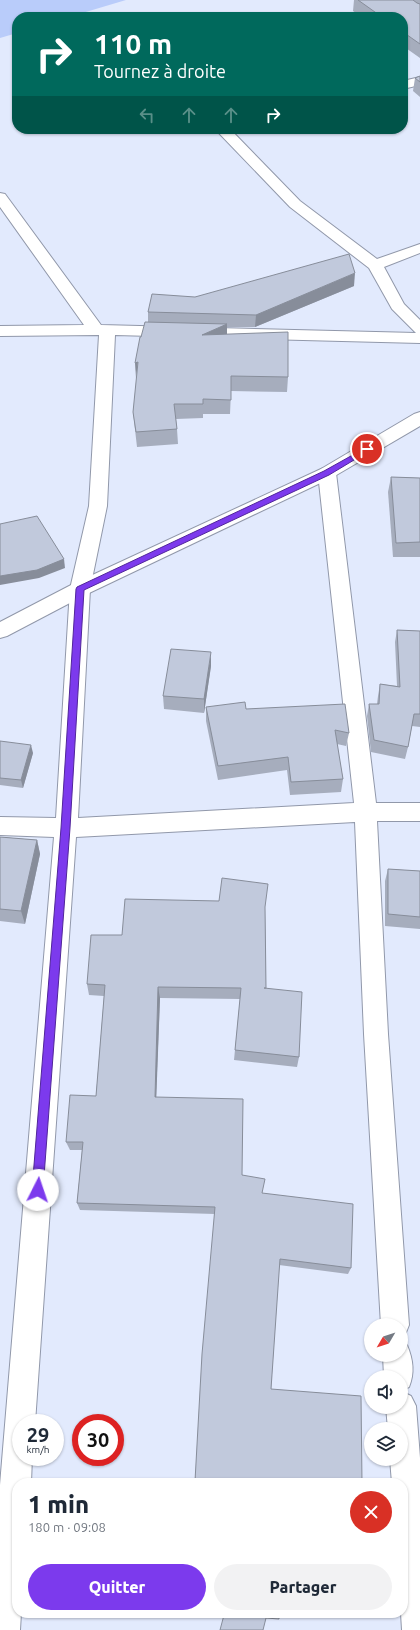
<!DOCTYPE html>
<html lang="fr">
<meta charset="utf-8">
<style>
:root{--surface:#fff;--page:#f2f2f3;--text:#1f2937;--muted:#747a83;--accent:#7c3aed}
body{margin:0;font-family:Ubuntu,sans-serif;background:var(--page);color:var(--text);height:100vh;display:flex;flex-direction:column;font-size:15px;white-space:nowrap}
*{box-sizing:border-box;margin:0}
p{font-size:13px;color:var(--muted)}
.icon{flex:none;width:22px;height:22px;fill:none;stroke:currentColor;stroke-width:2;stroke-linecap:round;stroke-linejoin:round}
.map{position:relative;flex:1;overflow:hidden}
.sheet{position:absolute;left:12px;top:1478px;width:396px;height:140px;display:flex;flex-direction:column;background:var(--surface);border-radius:16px;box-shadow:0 1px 3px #0004}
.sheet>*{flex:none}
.top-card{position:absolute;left:12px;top:12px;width:396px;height:122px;border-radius:16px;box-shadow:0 1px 3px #0004;background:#00695c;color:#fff;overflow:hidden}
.needle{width:26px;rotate:231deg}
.controls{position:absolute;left:364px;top:1318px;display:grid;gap:8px}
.controls a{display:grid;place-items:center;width:44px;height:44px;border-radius:50%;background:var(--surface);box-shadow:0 1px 3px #0004;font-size:20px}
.speed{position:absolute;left:12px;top:1414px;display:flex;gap:8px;font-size:20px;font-weight:700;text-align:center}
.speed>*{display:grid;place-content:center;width:52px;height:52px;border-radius:50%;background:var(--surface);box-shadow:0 1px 3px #0004;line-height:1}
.speed small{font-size:10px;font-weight:400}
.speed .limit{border:6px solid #d22;background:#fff;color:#111}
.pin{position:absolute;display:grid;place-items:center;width:34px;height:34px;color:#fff;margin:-17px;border:2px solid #fff;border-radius:50%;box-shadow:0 1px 4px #0007}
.me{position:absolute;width:44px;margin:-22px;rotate:4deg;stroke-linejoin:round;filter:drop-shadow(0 0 3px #0008)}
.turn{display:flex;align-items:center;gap:14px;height:84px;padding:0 16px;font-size:18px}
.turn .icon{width:52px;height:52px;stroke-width:2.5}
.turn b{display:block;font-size:28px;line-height:34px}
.lanes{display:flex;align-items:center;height:38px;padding:0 16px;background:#0003;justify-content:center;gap:20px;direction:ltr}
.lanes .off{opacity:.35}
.round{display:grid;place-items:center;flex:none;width:42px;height:42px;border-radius:21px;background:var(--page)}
.head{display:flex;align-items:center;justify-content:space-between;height:68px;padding:0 16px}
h1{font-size:24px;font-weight:800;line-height:30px}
.action{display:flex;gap:8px;margin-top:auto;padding:8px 16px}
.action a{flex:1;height:46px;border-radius:24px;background:var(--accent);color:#fff;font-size:16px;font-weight:800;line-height:46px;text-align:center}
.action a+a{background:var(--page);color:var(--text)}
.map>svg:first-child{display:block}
.green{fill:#b9ccfa}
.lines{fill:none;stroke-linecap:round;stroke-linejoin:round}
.street-casing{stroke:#9198aa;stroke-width:2}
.secondary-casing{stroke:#9198aa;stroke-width:2}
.street{fill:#fff;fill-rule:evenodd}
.secondary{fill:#fff;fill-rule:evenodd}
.wall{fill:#a6adbd}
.shaded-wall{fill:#878d9a}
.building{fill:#c1c9dc;stroke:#878d9a}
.route{fill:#7c3aed;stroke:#51269a}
</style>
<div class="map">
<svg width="420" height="1630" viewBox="0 0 420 1630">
<rect width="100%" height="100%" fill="#e2eafd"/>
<path class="green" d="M0,0h126l-57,17h-52v16l-17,5z"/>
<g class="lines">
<g class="street-casing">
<g id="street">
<path d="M420,77v8l-17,4v-8z"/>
<path d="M215,129h15l70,72 77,58 43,-15v9l-36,14 20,37 16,16v23l-305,-8 -8,171 -17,83 -12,229 276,-15 -36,-330 3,-4 6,-2 6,2 3,4 40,330h44v18h-43l11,213 21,291 -4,10 -4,2v-12h-20l-17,-291 -9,-212 -279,15 -41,586h-14v34h11l-1,26h-14v130h4l-1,17h-20v-145l54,-648 -54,-2v-18l56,1 14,-229 19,-83 10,-171 -99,1v-10l84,-1 -84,-118v-14l5,1 96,131 315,8 -24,-24 -23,-41 -79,-61z"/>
<path d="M401,1342l6,3c6,14 8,28 2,42l-8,4v-14h-17l-1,-22h18z"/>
<path d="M401,1391l10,5 5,10 4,52v172h-18l-1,-17h2v-130h-11l-2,-24h11v-30h-13l-2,-22h15z"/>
</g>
</g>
<g class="secondary-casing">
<path id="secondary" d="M420,412v14l-87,51 -246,117 -80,42 -7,2v-16l73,-38 248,-115 93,-55z"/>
</g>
<use href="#street" class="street"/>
<use href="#secondary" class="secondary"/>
</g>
<g class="wall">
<path d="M354,0h59l5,3 -5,-3h7v58l-17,-12v-29h-41l-9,-6z"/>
<path d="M420,76v21l-7,-6 2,-13z"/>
<path d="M354,286l-99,41h-28v7l61,43 -1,15 -56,-1 -1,23h-27v4l-27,1 1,10 1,15 -41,3 -4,-35 15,-90v-10l47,-15z"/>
<path d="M391,477l29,1v79h-27l-5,-65z"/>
<path d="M397,630l23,1v96l-8,-1 -4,21 -3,12 -34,-7 -4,-36 2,-12h8l1,-8 2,-12 17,2 -2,-44z"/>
<path d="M211,666l-7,47 -40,-4 -1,-13z"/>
<path d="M206,707l40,2 103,24 -3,13 -9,-2 6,35 -2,13 -51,3 -3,-25 -69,10 -12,-59z"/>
<path d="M0,741l33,12 -10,35 -23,-3z"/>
<path d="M0,837l37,3 3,14 -15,70 -25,-3z"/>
<path d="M388,869l32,2v58l-35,-3v-45z"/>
<path d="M265,909l1,79 33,69 -2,10 -63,-7 6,-61 -80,-1 -4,99 106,96 89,75 -3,6 -69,-9 -8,124 91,94h-153l-14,-1 20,-268 -135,-4 -3,-7 5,-53h-12l-4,-8 30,-46 8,-100 -15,-1 -2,-11 35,-49z"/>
</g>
<g class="shaded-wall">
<path d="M355,273l-1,13 -99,41 1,-12z"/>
<path d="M227,324v15l-25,-4z"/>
<path d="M138,362l-2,16 -1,-15z"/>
<path d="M64,559l1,9 -26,10 -39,7v-9z"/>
<path d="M211,652v14l-7,47v-14z"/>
<path d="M31,745l2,8 -10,35 -2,-8z"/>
<path d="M37,840l3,14 -15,70 -4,-13z"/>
<path d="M158,987l2,11 -4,108 -1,-9z"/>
</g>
<g class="building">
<path d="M358,0h55l4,3 3,1v40l-17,-12v-15h-21z"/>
<path d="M420,76v6l-5,-4z"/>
<path d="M349,254l6,19 -99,42 -108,-3 4,-18 43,3z"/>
<path d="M145,322l82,2 -25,11 86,-3v45l-57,-1v24l-28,-1v5h-29l3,25 -41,3 -3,-20 5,-50 -3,1 5,-26h1z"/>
<path d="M391,477l29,1v64l-24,1z"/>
<path d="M37,516l27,43 -27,11 -37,6v-52z"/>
<path d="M397,630l23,1v83h-6l-6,33 -34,-7 -5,-36h10l1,-20 20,3z"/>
<path d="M171,649l40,3 -7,47 -41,-3z"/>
<path d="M245,702l1,7 99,-5 4,29 -14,-3 8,49 -52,3 -3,-25 -70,9 -12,-59z"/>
<path d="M0,741l31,4 -10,35 -21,-2z"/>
<path d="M0,837l37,3 -16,71 -21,-2z"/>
<path d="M388,869l32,2v46l-32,-3z"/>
<path d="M222,878l46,6 -3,23 1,81h-2l38,4 -3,65 -64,-7 6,-62 -83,-1 -3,110 88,2 -1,76 23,4 -3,14 91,11 -2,64 -71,-9 -9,130 90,7 1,87h-146l-21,-2 7,-127 13,-147 -138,-4 6,-61h-17l4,-47 26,1 9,-111 -18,-1 4,-49h31l3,-36 94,2z"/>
<path d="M217,1613h62v6l-13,-1 -3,12h-43l4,-15h-7z"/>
</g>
<path class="route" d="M367,447l3,2 -1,2 -40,24 -245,115 -14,238 -27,362 -1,3 -4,2 -4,-2 -2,-3 29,-362 15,-239 1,-2 247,-116z"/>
</svg>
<div class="controls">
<a><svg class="needle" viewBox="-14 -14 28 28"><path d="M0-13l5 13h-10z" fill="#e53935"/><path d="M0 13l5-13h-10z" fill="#747a83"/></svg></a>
<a><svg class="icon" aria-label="sound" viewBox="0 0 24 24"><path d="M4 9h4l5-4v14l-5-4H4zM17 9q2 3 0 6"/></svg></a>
<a><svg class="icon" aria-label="layers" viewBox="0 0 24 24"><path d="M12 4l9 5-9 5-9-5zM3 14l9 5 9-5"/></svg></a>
</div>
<div class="speed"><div>29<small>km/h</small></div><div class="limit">30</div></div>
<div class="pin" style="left:367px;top:449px;background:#d93025"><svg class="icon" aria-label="arrive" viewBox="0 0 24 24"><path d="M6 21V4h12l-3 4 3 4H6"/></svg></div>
<svg class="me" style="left:38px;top:1190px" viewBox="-20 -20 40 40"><circle r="19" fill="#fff"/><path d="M0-13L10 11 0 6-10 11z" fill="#7c3aed"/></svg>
<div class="top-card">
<div class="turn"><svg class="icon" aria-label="right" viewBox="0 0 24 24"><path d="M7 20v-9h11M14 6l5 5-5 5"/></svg><div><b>110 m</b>Tournez à droite</div></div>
<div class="lanes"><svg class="icon off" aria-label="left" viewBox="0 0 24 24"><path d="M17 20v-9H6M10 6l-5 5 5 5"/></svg><svg class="icon off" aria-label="ahead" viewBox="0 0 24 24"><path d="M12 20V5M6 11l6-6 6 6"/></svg><svg class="icon off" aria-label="ahead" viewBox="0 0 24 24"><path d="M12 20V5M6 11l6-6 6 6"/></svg><svg class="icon" aria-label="right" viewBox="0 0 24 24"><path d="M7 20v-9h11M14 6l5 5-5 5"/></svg></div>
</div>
<section class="sheet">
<div class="head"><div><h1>1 min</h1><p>180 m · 09:08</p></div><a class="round" style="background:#d93025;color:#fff"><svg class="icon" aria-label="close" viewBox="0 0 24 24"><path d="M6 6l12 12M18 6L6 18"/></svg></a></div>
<div class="action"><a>Quitter</a><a>Partager</a></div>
</section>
</div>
